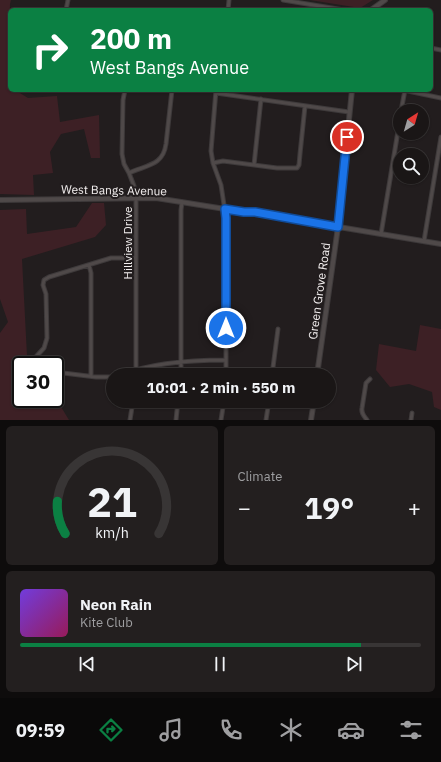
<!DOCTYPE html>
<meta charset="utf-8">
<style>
body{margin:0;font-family:"IBM Plex Sans",sans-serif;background:#231f1f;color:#f1f3f6;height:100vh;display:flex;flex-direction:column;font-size:15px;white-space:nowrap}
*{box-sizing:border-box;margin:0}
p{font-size:13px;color:#9f9fa1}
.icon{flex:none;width:22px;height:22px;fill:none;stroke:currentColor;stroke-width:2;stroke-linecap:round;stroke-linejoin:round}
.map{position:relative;height:420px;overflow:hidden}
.details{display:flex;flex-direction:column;gap:6px;padding:6px;background:#0e0c0c;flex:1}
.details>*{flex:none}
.banner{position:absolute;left:8px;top:8px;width:425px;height:84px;border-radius:6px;box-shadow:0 1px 3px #0004,0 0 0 1px #383535;background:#0b8043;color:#fff;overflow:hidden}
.needle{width:26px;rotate:37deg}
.tools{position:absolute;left:393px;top:104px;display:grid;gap:8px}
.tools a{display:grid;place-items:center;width:36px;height:36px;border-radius:50%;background:#1a1616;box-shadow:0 1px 3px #0004,0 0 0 1px #383535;font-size:20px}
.speed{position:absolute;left:12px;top:356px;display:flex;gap:8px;font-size:20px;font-weight:700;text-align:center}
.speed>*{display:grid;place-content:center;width:52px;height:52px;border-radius:50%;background:#1a1616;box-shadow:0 1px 3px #0004,0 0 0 1px #383535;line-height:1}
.speed .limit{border:2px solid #111;border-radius:6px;background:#fff;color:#111}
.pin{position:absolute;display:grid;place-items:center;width:34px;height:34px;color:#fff;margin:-17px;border:2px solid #fff;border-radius:50%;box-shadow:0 1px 4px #0007}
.me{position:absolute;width:44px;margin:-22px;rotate:0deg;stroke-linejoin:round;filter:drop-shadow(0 0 3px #0008)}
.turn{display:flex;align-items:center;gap:14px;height:84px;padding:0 16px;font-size:18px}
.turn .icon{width:52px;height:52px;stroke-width:2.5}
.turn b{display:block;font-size:28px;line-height:34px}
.big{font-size:30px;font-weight:700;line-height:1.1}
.details .card{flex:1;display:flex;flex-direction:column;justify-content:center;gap:6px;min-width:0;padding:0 14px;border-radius:6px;background:#231f1f}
.details .dial{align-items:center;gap:0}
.dial svg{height:104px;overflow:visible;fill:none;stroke:#383535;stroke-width:7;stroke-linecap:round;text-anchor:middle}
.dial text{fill:#f1f3f6;stroke:none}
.song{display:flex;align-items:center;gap:12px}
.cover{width:48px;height:48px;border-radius:6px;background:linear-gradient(135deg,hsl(260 70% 55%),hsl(330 70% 35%))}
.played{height:4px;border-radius:2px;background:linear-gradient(90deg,#0b8043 85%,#383535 85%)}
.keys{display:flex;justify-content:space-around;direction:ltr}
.heat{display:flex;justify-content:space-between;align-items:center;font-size:22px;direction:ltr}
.details .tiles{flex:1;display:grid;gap:6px;grid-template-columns:1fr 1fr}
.card:last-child{grid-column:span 2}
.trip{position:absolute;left:106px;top:368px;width:230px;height:40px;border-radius:20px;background:#1a1616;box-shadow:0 1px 3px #0004,0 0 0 1px #383535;font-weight:700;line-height:40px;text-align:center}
.tab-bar{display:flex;height:64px;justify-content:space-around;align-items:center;background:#0a0909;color:#9f9fa1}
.tab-bar .icon{width:28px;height:28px}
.tab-bar .on{color:#0b8043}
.tab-bar b{font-size:18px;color:#f1f3f6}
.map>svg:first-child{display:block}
.green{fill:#3d2025}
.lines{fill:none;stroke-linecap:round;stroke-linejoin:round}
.minor-casing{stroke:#3e3a3b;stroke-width:5}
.tertiary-casing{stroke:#3e3a3b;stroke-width:6}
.minor{stroke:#4f4949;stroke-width:3}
.tertiary{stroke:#4f4949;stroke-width:4}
.route-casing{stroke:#114b97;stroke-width:10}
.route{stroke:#1a73e8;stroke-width:7}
.labels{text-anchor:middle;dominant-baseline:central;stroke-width:4;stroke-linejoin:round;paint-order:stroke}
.street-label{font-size:12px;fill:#f3efef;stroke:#221d1e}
</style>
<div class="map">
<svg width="441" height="420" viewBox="0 0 441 420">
<rect width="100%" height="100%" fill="#221d1e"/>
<path class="green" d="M0 0H11L10 4 8 85 10 87V90H15L28 98 57 96 60 122 99 115 100 158H91L84 129 61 134 50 152 53 173 33 175 34 195 0 194Z
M310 0H373L360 8Z
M92 203H104L106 225 95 237 22 259 27 356 24 365H21V373L14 394 21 395V399H55V397L69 420H0V333L8 322 0 299V210L26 209 27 234 76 227Z
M420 325 441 329V410L434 407 432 392 409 384 390 387 376 370 379 344 416 351Z"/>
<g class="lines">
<defs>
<path id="minor" d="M283 0 344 10
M66 10 68 0
M228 10 229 0
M431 48 441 50
M125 90 123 100 122 154 124 164 129 173 134 186 136 198V375
M216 90 211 151 213 163 221 185 226 218V375
M403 90 441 98
M216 93 349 112
M401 111 405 90
M213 163 223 161 277 168H297L299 165 300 154 305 106
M254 165 261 99
M129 173C146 165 163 166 166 144L172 90
M381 234 400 119
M424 241 441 137
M89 265 91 273V376
M32 365 33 360 44 348 47 338 46 294 43 285 44 280 49 277 111 258H136
M55 372 96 377H113
M121 375C153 362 192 360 226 360
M181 375V210L182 202
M272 375 278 329
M130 420 133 401
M176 420 178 401
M221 420 224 401
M266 420 269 401
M367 420C364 416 361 413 362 408L366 383 370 379
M411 420 412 413"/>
<path id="tertiary" d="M371 10 385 0
M0 200 156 198 244 212 255 213 441 244
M317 375 338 227 352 90
M311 420 314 401"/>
</defs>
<use href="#minor" class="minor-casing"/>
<use href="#tertiary" class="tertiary-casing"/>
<use href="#minor" class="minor"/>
<use href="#tertiary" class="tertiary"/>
</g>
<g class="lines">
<defs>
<path id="route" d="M226 328V218L225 209 244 212H255L338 227 347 137"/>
</defs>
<use href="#route" class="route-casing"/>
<use href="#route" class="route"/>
</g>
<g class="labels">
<g class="street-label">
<text transform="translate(114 190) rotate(1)">West Bangs Avenue</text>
<text transform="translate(127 243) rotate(-90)">Hillview Drive</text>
<text transform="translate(319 291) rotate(-82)">Green Grove Road</text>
</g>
</g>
</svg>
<div class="tools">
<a><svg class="needle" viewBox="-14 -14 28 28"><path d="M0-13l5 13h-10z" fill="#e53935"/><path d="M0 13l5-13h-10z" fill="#9f9fa1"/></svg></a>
<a><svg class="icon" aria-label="search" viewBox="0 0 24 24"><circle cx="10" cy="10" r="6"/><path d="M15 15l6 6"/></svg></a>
</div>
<div class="speed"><div class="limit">30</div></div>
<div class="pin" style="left:347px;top:137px;background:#d93025"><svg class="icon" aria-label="arrive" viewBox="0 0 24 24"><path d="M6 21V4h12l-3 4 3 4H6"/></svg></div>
<svg class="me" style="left:226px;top:328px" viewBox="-20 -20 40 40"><circle r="17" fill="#1a73e8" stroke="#fff" stroke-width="3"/><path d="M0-11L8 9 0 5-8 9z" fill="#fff"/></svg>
<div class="trip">10:01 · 2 min · 550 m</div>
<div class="banner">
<div class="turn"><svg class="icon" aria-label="right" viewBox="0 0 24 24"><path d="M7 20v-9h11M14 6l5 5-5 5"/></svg><div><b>200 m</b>West Bangs Avenue</div></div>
</div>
</div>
<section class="details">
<div class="tiles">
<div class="card dial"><svg viewBox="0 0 100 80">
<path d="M14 69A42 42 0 1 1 86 69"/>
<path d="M14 69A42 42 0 0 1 8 44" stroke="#0b8043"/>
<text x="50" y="56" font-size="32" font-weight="700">21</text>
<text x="50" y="72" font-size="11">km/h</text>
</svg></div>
<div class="card"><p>Climate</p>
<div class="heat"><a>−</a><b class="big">19°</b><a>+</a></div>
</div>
<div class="card">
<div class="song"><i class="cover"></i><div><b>Neon Rain</b><p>Kite Club</p></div></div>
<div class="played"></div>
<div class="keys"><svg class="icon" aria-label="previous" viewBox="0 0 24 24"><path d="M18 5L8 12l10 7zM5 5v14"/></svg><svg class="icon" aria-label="pause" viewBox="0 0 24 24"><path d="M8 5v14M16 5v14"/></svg><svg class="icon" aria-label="next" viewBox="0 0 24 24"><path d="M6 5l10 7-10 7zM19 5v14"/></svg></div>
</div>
</div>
</section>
<nav class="tab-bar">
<b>09:59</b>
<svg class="icon on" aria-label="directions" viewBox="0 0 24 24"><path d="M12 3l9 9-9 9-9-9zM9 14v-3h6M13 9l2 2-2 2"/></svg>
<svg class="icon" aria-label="music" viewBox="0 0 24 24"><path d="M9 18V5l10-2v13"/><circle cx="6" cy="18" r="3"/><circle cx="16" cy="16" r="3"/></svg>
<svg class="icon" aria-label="phone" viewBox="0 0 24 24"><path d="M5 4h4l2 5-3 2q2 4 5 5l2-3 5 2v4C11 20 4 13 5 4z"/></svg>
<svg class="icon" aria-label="climate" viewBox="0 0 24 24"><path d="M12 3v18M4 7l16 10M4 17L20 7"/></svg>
<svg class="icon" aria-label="car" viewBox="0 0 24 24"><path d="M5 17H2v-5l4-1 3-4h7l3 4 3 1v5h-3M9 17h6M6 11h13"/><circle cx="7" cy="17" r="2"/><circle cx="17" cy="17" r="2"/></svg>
<svg class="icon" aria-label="filters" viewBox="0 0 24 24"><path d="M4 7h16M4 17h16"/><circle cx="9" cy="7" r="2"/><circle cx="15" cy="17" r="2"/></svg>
</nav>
